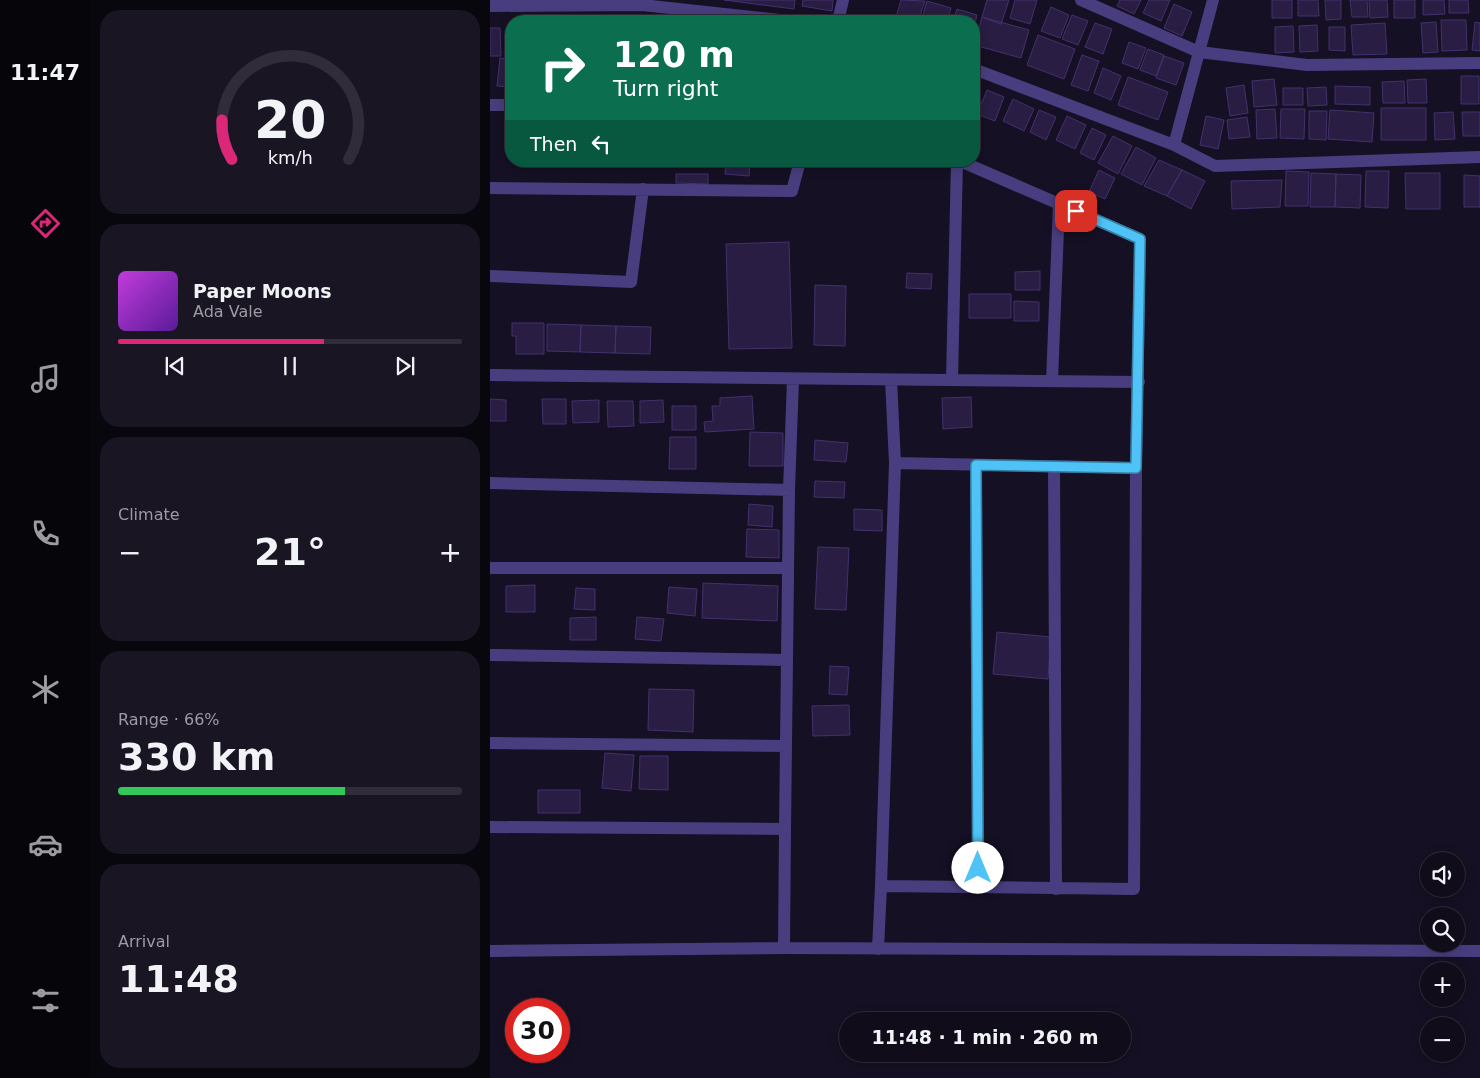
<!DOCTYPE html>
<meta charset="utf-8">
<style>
body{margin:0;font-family:"DejaVu Sans",sans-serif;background:#191523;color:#f1f3f6;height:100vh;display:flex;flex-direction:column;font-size:19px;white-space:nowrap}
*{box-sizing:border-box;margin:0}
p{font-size:16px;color:#9c9ba2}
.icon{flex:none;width:28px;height:28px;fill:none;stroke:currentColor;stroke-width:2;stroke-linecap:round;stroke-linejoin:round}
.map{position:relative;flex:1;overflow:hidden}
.side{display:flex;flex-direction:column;gap:10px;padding:10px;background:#09070e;width:400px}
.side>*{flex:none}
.guide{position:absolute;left:15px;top:15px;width:475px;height:152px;border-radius:20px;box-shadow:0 2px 12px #0003,0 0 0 1px #302c39;background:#0b6e4f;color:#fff;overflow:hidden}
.tools{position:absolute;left:930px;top:852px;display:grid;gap:10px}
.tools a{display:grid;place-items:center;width:45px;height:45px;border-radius:50%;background:#100c1a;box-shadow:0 2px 12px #0003,0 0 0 1px #302c39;font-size:25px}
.speed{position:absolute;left:15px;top:998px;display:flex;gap:10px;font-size:25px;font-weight:700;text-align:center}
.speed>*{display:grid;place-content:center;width:65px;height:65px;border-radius:50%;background:#100c1a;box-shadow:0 2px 12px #0003,0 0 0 1px #302c39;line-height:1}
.speed .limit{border:8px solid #d22;background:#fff;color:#111}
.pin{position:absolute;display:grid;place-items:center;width:42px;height:42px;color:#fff;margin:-21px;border-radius:10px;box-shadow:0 2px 8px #0006}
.me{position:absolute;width:55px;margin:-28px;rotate:0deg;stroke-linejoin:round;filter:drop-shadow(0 0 4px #0008)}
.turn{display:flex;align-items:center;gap:18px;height:105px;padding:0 25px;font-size:22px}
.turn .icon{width:65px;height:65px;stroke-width:2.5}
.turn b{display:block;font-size:35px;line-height:42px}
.then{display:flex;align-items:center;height:48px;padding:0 25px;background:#0003;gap:10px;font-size:19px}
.big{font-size:38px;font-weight:600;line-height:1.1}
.side .card{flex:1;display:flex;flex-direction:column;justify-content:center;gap:8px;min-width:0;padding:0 18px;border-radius:20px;background:#191523}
.side .dial{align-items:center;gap:0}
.dial svg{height:130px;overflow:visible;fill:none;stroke:#302c39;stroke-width:7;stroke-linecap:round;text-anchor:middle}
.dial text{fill:#f1f3f6;stroke:none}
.song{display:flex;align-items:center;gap:15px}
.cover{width:60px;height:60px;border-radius:8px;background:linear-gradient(135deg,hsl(290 70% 55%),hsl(270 70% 35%))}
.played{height:5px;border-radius:2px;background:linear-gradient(90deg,#db2777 60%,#302c39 60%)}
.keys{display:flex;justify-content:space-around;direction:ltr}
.heat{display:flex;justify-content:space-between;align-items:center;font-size:28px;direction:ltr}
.charge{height:8px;border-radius:4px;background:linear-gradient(90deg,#34c759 66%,#302c39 0)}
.trip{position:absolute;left:349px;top:1012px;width:292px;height:50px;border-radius:25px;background:#100c1a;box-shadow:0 2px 12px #0003,0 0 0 1px #302c39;font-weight:600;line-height:50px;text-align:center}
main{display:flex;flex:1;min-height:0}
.tabs{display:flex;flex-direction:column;width:90px;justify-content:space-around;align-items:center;background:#06050a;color:#9c9ba2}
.tabs .icon{width:35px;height:35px}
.tabs .active{color:#db2777}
.tabs b{font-size:22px;color:#f1f3f6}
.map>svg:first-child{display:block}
.building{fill:#291d43;stroke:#43316d}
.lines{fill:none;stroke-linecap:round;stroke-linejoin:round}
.minor{stroke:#483e7f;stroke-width:12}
.route-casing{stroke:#337fa1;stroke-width:12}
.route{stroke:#4fc3f7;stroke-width:9}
</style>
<main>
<nav class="tabs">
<b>11:47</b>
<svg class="icon active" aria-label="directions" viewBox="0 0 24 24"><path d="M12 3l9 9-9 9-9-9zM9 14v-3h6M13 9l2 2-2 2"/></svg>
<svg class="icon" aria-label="music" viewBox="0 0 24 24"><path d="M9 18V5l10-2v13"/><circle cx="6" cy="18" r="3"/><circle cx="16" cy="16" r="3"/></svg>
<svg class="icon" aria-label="phone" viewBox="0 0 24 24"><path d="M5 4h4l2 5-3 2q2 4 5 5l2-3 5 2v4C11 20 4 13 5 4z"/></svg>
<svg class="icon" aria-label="climate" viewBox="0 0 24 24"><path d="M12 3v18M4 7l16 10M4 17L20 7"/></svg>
<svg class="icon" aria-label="car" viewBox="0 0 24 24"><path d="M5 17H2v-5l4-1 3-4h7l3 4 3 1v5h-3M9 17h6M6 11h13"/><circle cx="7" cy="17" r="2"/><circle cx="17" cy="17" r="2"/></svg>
<svg class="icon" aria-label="filters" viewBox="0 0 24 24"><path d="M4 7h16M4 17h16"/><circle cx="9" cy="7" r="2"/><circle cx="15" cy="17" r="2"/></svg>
</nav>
<section class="side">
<div class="card dial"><svg viewBox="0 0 100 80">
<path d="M14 69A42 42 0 1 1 86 69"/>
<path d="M14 69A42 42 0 0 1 8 45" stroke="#db2777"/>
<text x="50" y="56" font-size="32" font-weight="700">20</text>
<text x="50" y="72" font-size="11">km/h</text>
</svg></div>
<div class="card">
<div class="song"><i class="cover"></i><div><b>Paper Moons</b><p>Ada Vale</p></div></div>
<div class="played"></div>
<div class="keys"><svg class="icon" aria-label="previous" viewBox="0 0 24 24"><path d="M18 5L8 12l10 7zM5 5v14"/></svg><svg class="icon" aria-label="pause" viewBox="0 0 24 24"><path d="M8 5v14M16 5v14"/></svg><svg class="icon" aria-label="next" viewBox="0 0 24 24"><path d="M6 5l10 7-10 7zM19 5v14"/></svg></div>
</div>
<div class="card"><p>Climate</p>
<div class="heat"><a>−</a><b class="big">21°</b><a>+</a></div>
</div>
<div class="card"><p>Range · 66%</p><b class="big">330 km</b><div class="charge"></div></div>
<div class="card"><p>Arrival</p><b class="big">11:48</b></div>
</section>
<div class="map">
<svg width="990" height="1078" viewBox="0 0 990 1078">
<rect width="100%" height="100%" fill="#151023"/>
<path class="building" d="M234 0H305L304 9Z
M313 0H343L342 11 312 6Z
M411 0 435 1 428 21 405 20Z
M497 0H519L511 24 492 17Z
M525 0H547L540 24 520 18Z
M630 0H651L644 14 627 6Z
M659 0H680L671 21 653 13Z
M782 0H802V18H782Z
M808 0H828L829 16H808Z
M835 0H851V19L836 20Z
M860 0H877L878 17H862Z
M879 0H897L898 17 880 18Z
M904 0H925V18H904Z
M933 0H954L955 14 933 15Z
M959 0H978L979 13H959Z
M437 1 461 8 457 21H431Z
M684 4 702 12 692 36 674 28Z
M561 7 579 15 570 38 551 31Z
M467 9 487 15 484 28V21H463Z
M582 15 598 21 588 45 572 39Z
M492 17 539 30 531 58 484 45Z
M951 20H976L977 50 952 51Z
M946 22 948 52 933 53 931 23Z
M985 22 990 23V51L982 50Z
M605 23 622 29 613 54 595 47Z
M895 23 897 54 863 55 861 25Z
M827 25 828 51 810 52 809 26Z
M803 26 804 52 785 53V27Z
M839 27H855V51L839 50Z
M0 28H10L11 56H0Z
M17 28 21 29V57H16Z
M548 35 585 49 574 79 537 65Z
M639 42 656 48 648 69 632 63Z
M658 49 674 55 666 76 650 70Z
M592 55 609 61 598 91 581 85Z
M674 56 694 63 686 85 666 78Z
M10 58 21 60V87L7 86Z
M613 68 631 76 621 100 604 93Z
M971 76H989V104H971Z
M638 77 678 92 668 120 628 105Z
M784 79 787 105 764 107 762 81Z
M936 79 937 103H918L917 80Z
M914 81 915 103H893L892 82Z
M754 85 758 113 740 116 736 88Z
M845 86 880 87V105L845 104Z
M836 87 837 105 818 106 817 88Z
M793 88H813V105H793Z
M497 90 514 97 505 121 487 114Z
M523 99 544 109 534 131 513 121Z
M891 108H936V140H891Z
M785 109 787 138 767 139 766 110Z
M791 109H815L814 139 790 138Z
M549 110 566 117 556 140 540 132Z
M840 110 884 113 882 142 838 139Z
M819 111H837L836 140 819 139Z
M963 112 965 139 945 140 944 113Z
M972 112H990V136H973Z
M577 116 596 125 585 149 566 140Z
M716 116 734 120 728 149 710 145Z
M757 117 760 137 739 139 737 120Z
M602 128 616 135 604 160 590 153Z
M623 136 642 146 628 174 608 163Z
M646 147 666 158 652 185 631 174Z
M669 160 692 170 677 196 654 186Z
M236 161H260L259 176 235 174Z
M609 170 625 178 615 199 599 192Z
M692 170 715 181 701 209 677 196Z
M796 171 819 172 818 206H795Z
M876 171H899L898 208 875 207Z
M821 173 846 174 845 207H820Z
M915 173H950V209H916Z
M186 174H218V184L186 183Z
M846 174 871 175 870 208 845 207Z
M974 175 990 176V207H974Z
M792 180 790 207 742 209 741 181Z
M299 242 302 348 239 349 236 244Z
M550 271V290H525V272Z
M417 273 442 274 441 289 416 288Z
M325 285 356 286 355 346 324 345Z
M479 294H521V318H479Z
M524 301 549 302V321H524Z
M22 323H54V354H26V336H22Z
M57 324 91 325 90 352 57 351Z
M91 325 126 326 125 353 90 352Z
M126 326 161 327 160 354 125 353Z
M262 396 264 429 215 432 214 422 223 421 222 406H230V398Z
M481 397 482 427 453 429 452 398Z
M0 399 16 400V421H0Z
M52 399H76V424H53Z
M109 400V422L83 423 82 401Z
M173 400 174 422 150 423V401Z
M117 401H143L144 426 118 427Z
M182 406H206V430H182Z
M260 432 293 433V466H259Z
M180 437H206V469H179Z
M325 440 358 443 356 462 324 460Z
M325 481 355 482 354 498 324 497Z
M259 504 283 506 282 527 258 525Z
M364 509 392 510V531L364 530Z
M257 529 289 530V558L256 557Z
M328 547 359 548 356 610 325 609Z
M213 583 288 586 287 621 212 618Z
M45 585V612H16V586Z
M179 587 207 589 205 616 177 613Z
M86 588 105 589V610L84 609Z
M106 617V640H80V618Z
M147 617 174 619 171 641 145 639Z
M507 632 561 637 558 679 503 674Z
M340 666 359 667 357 695 339 694Z
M159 689 204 690 203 732 158 730Z
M359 705 360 735 323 736 322 706Z
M115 753 144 755 141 791 112 788Z
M150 756H178V790L149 789Z
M48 790H90V813H48Z"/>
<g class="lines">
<path class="minor" d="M591 0 709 52 817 65 990 63
M0 6 152 5 299 21
M348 21 353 0
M484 69 684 145 725 166 990 157
M0 105H21
M684 145 723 0
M0 188 302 191 310 161
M0 276 141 282 153 189
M0 375 649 382
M401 380 405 463 391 886 644 889 646 468 650 239 470 161
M462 380 467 161
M562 381 569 204
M405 463 646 468
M486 465 488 888
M564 466 566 889
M0 483 299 490
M0 568H298
M0 655 297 660
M0 743 296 746
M0 827 295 829 299 490 303 379
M294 948 295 829
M388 949 391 886
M0 951 294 948 990 951"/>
</g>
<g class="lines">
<defs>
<path id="route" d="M488 868 486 465 646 468 650 239 586 211"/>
</defs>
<use href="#route" class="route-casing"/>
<use href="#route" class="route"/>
</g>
</svg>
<div class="tools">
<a><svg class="icon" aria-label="sound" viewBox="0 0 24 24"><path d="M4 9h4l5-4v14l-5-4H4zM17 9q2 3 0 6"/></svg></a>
<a><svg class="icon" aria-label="search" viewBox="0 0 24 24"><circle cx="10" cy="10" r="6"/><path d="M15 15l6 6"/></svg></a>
<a>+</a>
<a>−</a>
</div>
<div class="speed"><div class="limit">30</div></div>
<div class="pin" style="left:586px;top:211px;background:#d93025"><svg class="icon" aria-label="arrive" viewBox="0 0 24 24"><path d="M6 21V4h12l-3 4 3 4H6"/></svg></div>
<svg class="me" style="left:488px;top:868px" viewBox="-20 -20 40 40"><circle r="19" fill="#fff"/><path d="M0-13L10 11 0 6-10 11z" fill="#4fc3f7"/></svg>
<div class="trip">11:48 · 1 min · 260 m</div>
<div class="guide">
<div class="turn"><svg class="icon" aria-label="right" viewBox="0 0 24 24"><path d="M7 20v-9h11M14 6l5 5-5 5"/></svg><div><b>120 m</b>Turn right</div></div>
<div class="then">Then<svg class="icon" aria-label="left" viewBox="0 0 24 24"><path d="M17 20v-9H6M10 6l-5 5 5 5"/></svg></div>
</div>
</div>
</main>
